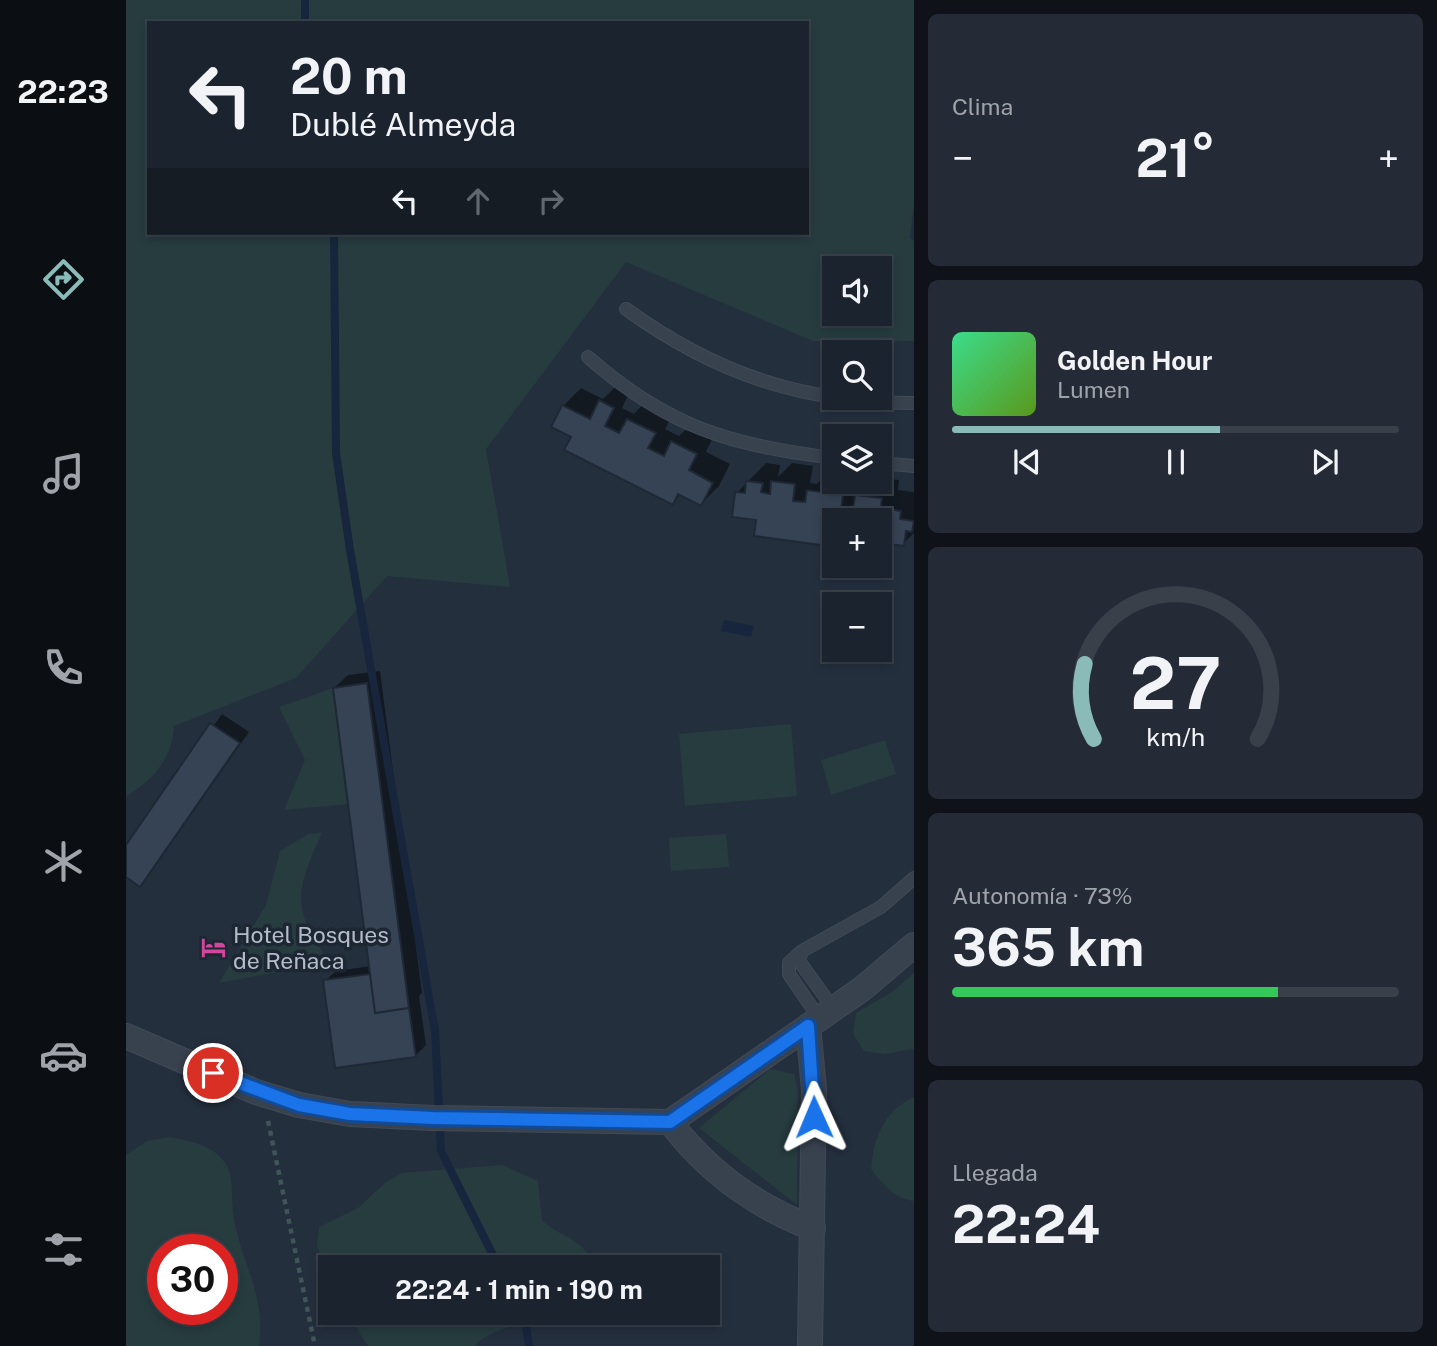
<!DOCTYPE html>
<html lang="es">
<meta charset="utf-8">
<style>
body{margin:0;font-family:"Public Sans",sans-serif;background:#242b36;color:#f1f3f6;height:100vh;display:flex;flex-direction:column;font-size:26px;white-space:nowrap}
*{box-sizing:border-box;margin:0}
p{font-size:23px;color:#a0a4aa}
.icon{flex:none;width:38px;height:38px;fill:none;stroke:currentColor;stroke-width:2;stroke-linecap:round;stroke-linejoin:round}
.map{position:relative;flex:1;overflow:hidden}
.panel{display:flex;flex-direction:column;gap:14px;padding:14px;background:#0f1319;width:523px}
.panel>*{flex:none}
.guide{position:absolute;left:21px;top:21px;width:662px;height:214px;border-radius:0px;box-shadow:0 4px 10px #0003,0 0 0 2px #39404a;background:#1b232e;color:#f1f3f6;overflow:hidden}
.buttons{position:absolute;left:696px;top:256px;display:grid;gap:14px}
.buttons a{display:grid;place-items:center;width:70px;height:70px;border-radius:0px;background:#1b232e;box-shadow:0 4px 10px #0003,0 0 0 2px #39404a;font-size:35px}
.speed{position:absolute;left:21px;top:1234px;display:flex;gap:14px;font-size:35px;font-weight:700;text-align:center}
.speed>*{display:grid;place-content:center;width:91px;height:91px;border-radius:50%;background:#1b232e;box-shadow:0 4px 10px #0003,0 0 0 2px #39404a;line-height:1}
.speed .limit{border:10px solid #d22;background:#fff;color:#111}
.pin{position:absolute;display:grid;place-items:center;width:60px;height:60px;color:#fff;margin:-30px;border:4px solid #fff;border-radius:50%;box-shadow:0 2px 7px #0007}
.me{position:absolute;width:77px;margin:-38px;rotate:359deg;stroke-linejoin:round;filter:drop-shadow(0 0 5px #0008)}
.turn{display:flex;align-items:center;gap:24px;height:147px;padding:0 28px;font-size:32px}
.turn .icon{width:91px;height:91px;stroke-width:2.5}
.turn b{display:block;font-size:49px;line-height:60px}
.lanes{display:flex;align-items:center;height:66px;padding:0 28px;background:#0003;justify-content:center;gap:35px;direction:ltr}
.lanes .off{opacity:.35}
.big{font-size:52px;font-weight:700;line-height:1.1}
.panel .tile{flex:1;display:flex;flex-direction:column;justify-content:center;gap:10px;min-width:0;padding:0 24px;border-radius:10px;background:#242b36}
.panel .dial{align-items:center;gap:0}
.dial svg{height:182px;overflow:visible;fill:none;stroke:#39404a;stroke-width:7;stroke-linecap:round;text-anchor:middle}
.dial text{fill:#f1f3f6;stroke:none}
.song{display:flex;align-items:center;gap:21px}
.cover{width:84px;height:84px;border-radius:10px;background:linear-gradient(135deg,hsl(150 70% 55%),hsl(90 70% 35%))}
.played{height:7px;border-radius:4px;background:linear-gradient(90deg,#8bbbb9 60%,#39404a 60%)}
.keys{display:flex;justify-content:space-around;direction:ltr}
.heat{display:flex;justify-content:space-between;align-items:center;font-size:38px;direction:ltr}
.charge{height:10px;border-radius:5px;background:linear-gradient(90deg,#34c759 73%,#39404a 0)}
.trip{position:absolute;left:192px;top:1255px;width:402px;height:70px;border-radius:0px;background:#1b232e;box-shadow:0 4px 10px #0003,0 0 0 2px #39404a;font-weight:700;line-height:70px;text-align:center}
main{display:flex;flex:1;min-height:0}
.dock{display:flex;flex-direction:column;width:126px;justify-content:space-around;align-items:center;background:#0b0e12;color:#a0a4aa}
.dock .icon{width:49px;height:49px}
.dock .current{color:#8bbbb9}
.dock b{font-size:32px;color:#f1f3f6}
.map>svg:first-child{display:block}
.green{fill:#263c3f;fill-rule:evenodd}
.water{fill:#17263c}
.shadow{fill:#0007}
.lines{fill:none;stroke-linecap:round;stroke-linejoin:round}
.stream{stroke:#17263c;stroke-width:8}
.building{fill:#364354;stroke:#1f2835;stroke-width:2}
.service-casing{stroke:#414a57;stroke-width:14}
.minor-casing{stroke:#414a57;stroke-width:26}
.path{stroke:#3f5557;stroke-width:4.5;stroke-dasharray:5 5;stroke-linecap:butt}
.service{stroke:#38414e;stroke-width:12}
.minor{stroke:#38414e;stroke-width:24}
.route-casing{stroke:#114b97;stroke-width:18}
.route{stroke:#1a73e8;stroke-width:12}
.labels{text-anchor:middle;dominant-baseline:central;stroke-width:7;stroke-linejoin:round;paint-order:stroke}
.poi-label{font-size:23px;fill:#b4bcc9;stroke:#1d2633;text-anchor:start}
</style>
<main>
<nav class="dock">
<b>22:23</b>
<svg class="icon current" aria-label="directions" viewBox="0 0 24 24"><path d="M12 3l9 9-9 9-9-9zM9 14v-3h6M13 9l2 2-2 2"/></svg>
<svg class="icon" aria-label="music" viewBox="0 0 24 24"><path d="M9 18V5l10-2v13"/><circle cx="6" cy="18" r="3"/><circle cx="16" cy="16" r="3"/></svg>
<svg class="icon" aria-label="phone" viewBox="0 0 24 24"><path d="M5 4h4l2 5-3 2q2 4 5 5l2-3 5 2v4C11 20 4 13 5 4z"/></svg>
<svg class="icon" aria-label="climate" viewBox="0 0 24 24"><path d="M12 3v18M4 7l16 10M4 17L20 7"/></svg>
<svg class="icon" aria-label="car" viewBox="0 0 24 24"><path d="M5 17H2v-5l4-1 3-4h7l3 4 3 1v5h-3M9 17h6M6 11h13"/><circle cx="7" cy="17" r="2"/><circle cx="17" cy="17" r="2"/></svg>
<svg class="icon" aria-label="filters" viewBox="0 0 24 24"><path d="M4 7h16M4 17h16"/><circle cx="9" cy="7" r="2"/><circle cx="15" cy="17" r="2"/></svg>
</nav>
<div class="map">
<svg width="788" height="1346" viewBox="0 0 788 1346">
<rect width="100%" height="100%" fill="#242f3e"/>
<path class="green" d="M0 0H788V203L784 238 788 241V341H687L500 262 360 449 384 587 261 576 170 678 48 726C47 757 27 781 0 796ZM23 23H681V233H23ZM709 268H754V313H709Z
M207 688 222 804 158 810 179 760 153 707Z
M665 724 671 796 559 806 553 734Z
M759 740 770 774 705 795 695 760Z
M196 833C170 890 164 909 204 962L93 983 140 905 154 851 182 834Z
M600 834 603 867 545 871 543 838Z
M788 973V1049L758 1054 738 1051 727 1034 730 1013 766 992Z
M644 1069 668 1074 672 1091 671 1205 573 1128Z
M788 1097V1201C768 1198 757 1185 745 1169 748 1137 757 1112 788 1097Z
M43 1137C62 1141 84 1144 97 1160 110 1176 104 1200 108 1219 116 1265 140 1295 133 1346H0V1155L21 1141ZM37 1250H96V1309H37Z
M376 1165 412 1181 416 1220C434 1237 446 1234 462 1254L458 1267H205V1281L191 1246 193 1227 232 1208 260 1182 276 1173Z
M221 1313H416C396 1325 360 1330 349 1346H242Z"/>
<path class="water" d="M598 620 628 626 625 637 595 631Z"/>
<path class="shadow" d="M493 383 505 389 496 408 508 414 520 401 547 414 539 429 553 436 565 424 588 435 580 452 604 464 593 486 575 504 555 494 546 503 448 436 437 406 455 388 477 399Z
M640 463 654 465 652 477 666 463 687 466 684 483 691 484 701 473 709 474V481H734L733 494 745 481H754V478L773 480 772 490 788 492V533L777 544 761 542 754 549V520L611 493Z
M254 671 296 993 293 996 300 1045 289 1056 199 981 210 971 245 966 208 688 222 675Z
M96 714 123 732 24 874 14 885 0 875V848Z"/>
<g class="lines">
<path class="stream" d="M179 23V0
M208 233 210 453 224 550 309 1031 315 1151 373 1267
M398 1312 403 1346"/>
</g>
<path class="building" d="M473 400 488 408 479 426 493 433 501 419 530 433 522 448 538 456 545 441 571 454 563 470 587 483 575 506 552 494 547 505 438 450 445 437 425 427 436 405 464 419Z
M620 481 637 483 635 492 644 494 645 481 669 484 667 501 679 502 681 490 717 495 715 510 727 511 729 495 756 498 755 508 775 511 774 519 788 521 786 532 780 531 778 546 754 543V520H709V547L628 536 630 520 606 517 609 492 619 493Z
M241 683 283 1008 249 1013 207 688Z
M84 723 114 743 14 887 0 877V845Z
M244 974 249 1013 283 1008 290 1057 209 1068 197 980Z"/>
<g class="lines">
<defs>
<path id="service" d="M500 309C590 374 677 403 788 403
M462 357C541 427 606 446 709 458
M754 463 788 466
M676 951 673 961 707 1008
M693 1018 663 974V963L676 951 755 907 788 878"/>
<path id="minor" d="M682 1026 688 1089 684 1346
M0 1036 130 1092 173 1105 224 1114 307 1118 544 1122 736 989 788 945
M544 1122C582 1172 628 1206 687 1228"/>
</defs>
<use href="#service" class="service-casing"/>
<use href="#minor" class="minor-casing"/>
<path class="path" d="M142 1121 189 1346"/>
<use href="#service" class="service"/>
<use href="#minor" class="minor"/>
</g>
<g class="lines">
<defs>
<path id="route" d="M87 1073 173 1105 224 1114 307 1118 544 1122 682 1026 688 1117"/>
</defs>
<use href="#route" class="route-casing"/>
<use href="#route" class="route"/>
</g>
<defs>
<symbol id="hotel-bare" viewBox="-9 -9 18 18"><path d="M-6-4.5h1.5V1H6V5H4.5V3h-9V5H-6ZM-4 0a1.8 1.8 0 1 1 3.6 0ZM.5 0V-2.5h3Q6-2.5 6 0Z" fill="#d1479c" stroke="#1d2633" stroke-width="2.5" paint-order="stroke"/></symbol>
</defs>
<g fill-rule="evenodd">
<use href="#hotel-bare" x="70" y="930" width="35" height="35"/>
</g>
<g class="labels">
<g class="poi-label">
<text x="107" y="934">Hotel Bosques<tspan x="107" dy="26">de Reñaca</tspan></text>
</g>
</g>
</svg>
<div class="buttons">
<a><svg class="icon" aria-label="sound" viewBox="0 0 24 24"><path d="M4 9h4l5-4v14l-5-4H4zM17 9q2 3 0 6"/></svg></a>
<a><svg class="icon" aria-label="search" viewBox="0 0 24 24"><circle cx="10" cy="10" r="6"/><path d="M15 15l6 6"/></svg></a>
<a><svg class="icon" aria-label="layers" viewBox="0 0 24 24"><path d="M12 4l9 5-9 5-9-5zM3 14l9 5 9-5"/></svg></a>
<a>+</a>
<a>−</a>
</div>
<div class="speed"><div class="limit">30</div></div>
<div class="pin" style="left:87px;top:1073px;background:#d93025"><svg class="icon" aria-label="arrive" viewBox="0 0 24 24"><path d="M6 21V4h12l-3 4 3 4H6"/></svg></div>
<svg class="me" style="left:688px;top:1117px" viewBox="-20 -20 40 40"><path d="M0-17L14 15 0 8-14 15z" fill="#1a73e8" stroke="#fff" stroke-width="4"/></svg>
<div class="trip">22:24 · 1 min · 190 m</div>
<div class="guide">
<div class="turn"><svg class="icon" aria-label="left" viewBox="0 0 24 24"><path d="M17 20v-9H6M10 6l-5 5 5 5"/></svg><div><b>20 m</b>Dublé Almeyda</div></div>
<div class="lanes"><svg class="icon" aria-label="left" viewBox="0 0 24 24"><path d="M17 20v-9H6M10 6l-5 5 5 5"/></svg><svg class="icon off" aria-label="ahead" viewBox="0 0 24 24"><path d="M12 20V5M6 11l6-6 6 6"/></svg><svg class="icon off" aria-label="right" viewBox="0 0 24 24"><path d="M7 20v-9h11M14 6l5 5-5 5"/></svg></div>
</div>
</div>
<section class="panel">
<div class="tile"><p>Clima</p>
<div class="heat"><a>−</a><b class="big">21°</b><a>+</a></div>
</div>
<div class="tile">
<div class="song"><i class="cover"></i><div><b>Golden Hour</b><p>Lumen</p></div></div>
<div class="played"></div>
<div class="keys"><svg class="icon" aria-label="previous" viewBox="0 0 24 24"><path d="M18 5L8 12l10 7zM5 5v14"/></svg><svg class="icon" aria-label="pause" viewBox="0 0 24 24"><path d="M8 5v14M16 5v14"/></svg><svg class="icon" aria-label="next" viewBox="0 0 24 24"><path d="M6 5l10 7-10 7zM19 5v14"/></svg></div>
</div>
<div class="tile dial"><svg viewBox="0 0 100 80">
<path d="M14 69A42 42 0 1 1 86 69"/>
<path d="M14 69A42 42 0 0 1 10 36" stroke="#8bbbb9"/>
<text x="50" y="56" font-size="32" font-weight="700">27</text>
<text x="50" y="72" font-size="11">km/h</text>
</svg></div>
<div class="tile"><p>Autonomía · 73%</p><b class="big">365 km</b><div class="charge"></div></div>
<div class="tile"><p>Llegada</p><b class="big">22:24</b></div>
</section>
</main>
